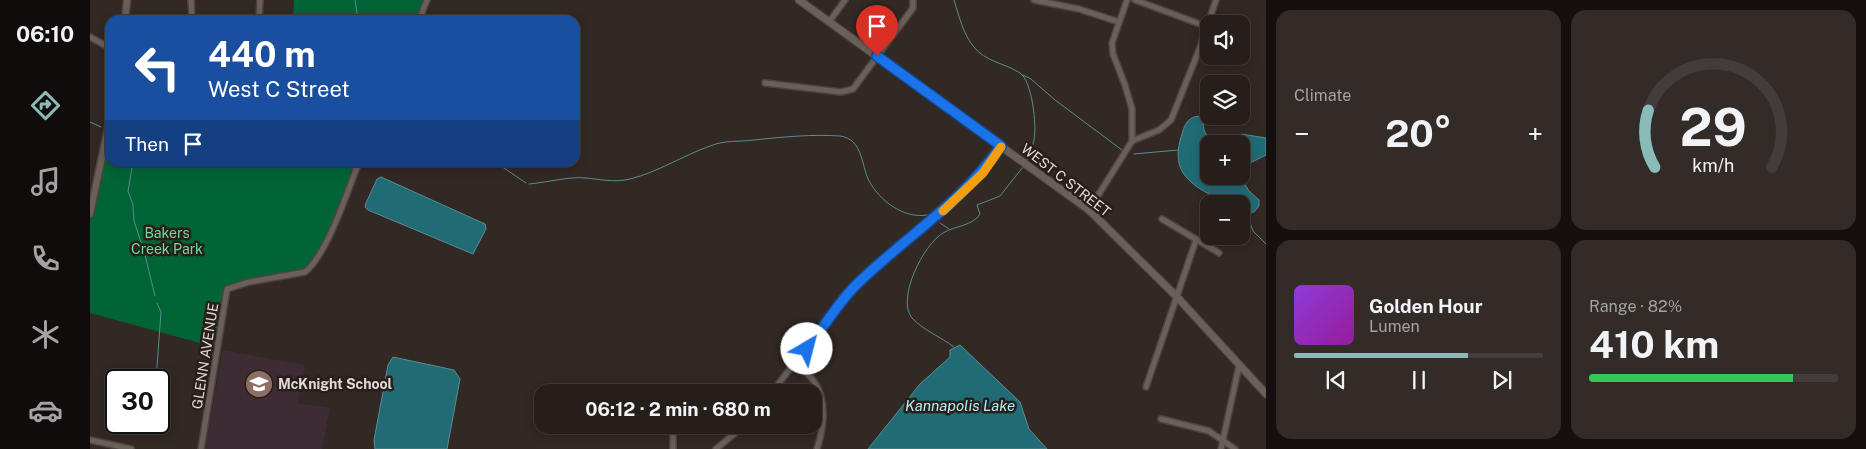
<!DOCTYPE html>
<meta charset="utf-8">
<style>
body{margin:0;font-family:"Public Sans",sans-serif;background:#322b28;color:#f1f3f6;height:100vh;display:flex;flex-direction:column;font-size:19px;white-space:nowrap}
*{box-sizing:border-box;margin:0}
p{font-size:16px;color:#a4a2a3}
.icon{flex:none;width:28px;height:28px;fill:none;stroke:currentColor;stroke-width:2;stroke-linecap:round;stroke-linejoin:round}
.map{position:relative;flex:1;overflow:hidden}
.sheet{display:flex;flex-direction:column;gap:10px;padding:10px;background:#15100f;width:600px}
.sheet>*{flex:none}
.hud{position:absolute;left:15px;top:15px;width:475px;height:152px;border-radius:15px;box-shadow:0 2px 12px #0003,0 0 0 1px #423c3a;background:#1a4fa0;color:#fff;overflow:hidden}
.controls{position:absolute;left:1110px;top:15px;display:grid;gap:10px}
.controls a{display:grid;place-items:center;width:50px;height:50px;border-radius:10px;background:#261e1b;box-shadow:0 2px 12px #0003,0 0 0 1px #423c3a;font-size:25px}
.speed{position:absolute;left:15px;top:369px;display:flex;gap:10px;font-size:25px;font-weight:700;text-align:center}
.speed>*{display:grid;place-content:center;width:65px;height:65px;border-radius:50%;background:#261e1b;box-shadow:0 2px 12px #0003,0 0 0 1px #423c3a;line-height:1}
.speed .limit{border:2px solid #111;border-radius:8px;background:#fff;color:#111}
.pin{position:absolute;display:grid;place-items:center;width:42px;height:42px;color:#fff;margin:-51px -21px;border-radius:50% 50% 50% 0;rotate:-45deg;box-shadow:0 0 5px #0007}
.pin .icon{rotate:45deg}
.me{position:absolute;width:55px;margin:-28px;rotate:37deg;stroke-linejoin:round;filter:drop-shadow(0 0 4px #0008)}
.turn{display:flex;align-items:center;gap:18px;height:105px;padding:0 20px;font-size:22px}
.turn .icon{width:65px;height:65px;stroke-width:2.5}
.turn b{display:block;font-size:35px;line-height:42px}
.then{display:flex;align-items:center;height:48px;padding:0 20px;background:#0003;gap:10px;font-size:19px}
.big{font-size:38px;font-weight:700;line-height:1.1}
.sheet .widget{flex:1;display:flex;flex-direction:column;justify-content:center;gap:8px;min-width:0;padding:0 18px;border-radius:15px;background:#322b28}
.sheet .dial{align-items:center;gap:0}
.dial svg{height:130px;overflow:visible;fill:none;stroke:#423c3a;stroke-width:7;stroke-linecap:round;text-anchor:middle}
.dial text{fill:#f1f3f6;stroke:none}
.song{display:flex;align-items:center;gap:15px}
.cover{width:60px;height:60px;border-radius:8px;background:linear-gradient(135deg,hsl(270 70% 55%),hsl(300 70% 35%))}
.played{height:5px;border-radius:2px;background:linear-gradient(90deg,#8bbbb9 70%,#423c3a 70%)}
.keys{display:flex;justify-content:space-around;direction:ltr}
.heat{display:flex;justify-content:space-between;align-items:center;font-size:28px;direction:ltr}
.charge{height:8px;border-radius:4px;background:linear-gradient(90deg,#34c759 82%,#423c3a 0)}
.sheet .tiles{flex:1;display:grid;gap:10px;grid-template-columns:repeat(2,1fr)}
.trip{position:absolute;left:444px;top:384px;width:288px;height:50px;border-radius:15px;background:#261e1b;box-shadow:0 2px 12px #0003,0 0 0 1px #423c3a;font-weight:700;line-height:50px;text-align:center}
main{display:flex;flex:1;min-height:0}
.tab-bar{display:flex;flex-direction:column;width:90px;justify-content:space-around;align-items:center;background:#0f0c0b;color:#a4a2a3}
.tab-bar .icon{width:35px;height:35px}
.tab-bar .selected{color:#8bbbb9}
.tab-bar b{font-size:22px;color:#f1f3f6}
.map>svg:first-child{display:block}
.education{fill:#3e2c34}
.green{fill:#006436}
.water{fill:#216b75;stroke:#5a8c92}
.lines{fill:none;stroke-linecap:round;stroke-linejoin:round}
.stream{stroke:#5a8c92;stroke-width:1}
.minor-casing{stroke:#4d4441;stroke-width:8}
.tertiary-casing{stroke:#4d4441;stroke-width:9}
.secondary-casing{stroke:#4d4441;stroke-width:9}
.minor{stroke:#6b5f5a;stroke-width:5}
.tertiary{stroke:#6b5f5a;stroke-width:6}
.secondary{stroke:#6b5f5a;stroke-width:7}
.route-casing{stroke:#114b97;stroke-width:12}
.route{stroke:#1a73e8;stroke-width:9}
.slow{stroke:#f59e0b;stroke-width:9}
.labels{text-anchor:middle;dominant-baseline:central;stroke-width:5;stroke-linejoin:round;paint-order:stroke}
.street-label{font-size:14px;fill:#e0d9d6;stroke:#281e1a}
.park-label{font-size:14px;fill:#68df96;stroke:#281e1a}
.poi-label{font-size:14px;font-weight:bold;fill:#e0d9d6;stroke:#281e1a;text-anchor:start}
.water-label{font-size:15px;font-style:italic;fill:#b2ecf5;stroke:#281e1a}
</style>
<main>
<nav class="tab-bar">
<b>06:10</b>
<svg class="icon selected" aria-label="directions" viewBox="0 0 24 24"><path d="M12 3l9 9-9 9-9-9zM9 14v-3h6M13 9l2 2-2 2"/></svg>
<svg class="icon" aria-label="music" viewBox="0 0 24 24"><path d="M9 18V5l10-2v13"/><circle cx="6" cy="18" r="3"/><circle cx="16" cy="16" r="3"/></svg>
<svg class="icon" aria-label="phone" viewBox="0 0 24 24"><path d="M5 4h4l2 5-3 2q2 4 5 5l2-3 5 2v4C11 20 4 13 5 4z"/></svg>
<svg class="icon" aria-label="climate" viewBox="0 0 24 24"><path d="M12 3v18M4 7l16 10M4 17L20 7"/></svg>
<svg class="icon" aria-label="car" viewBox="0 0 24 24"><path d="M5 17H2v-5l4-1 3-4h7l3 4 3 1v5h-3M9 17h6M6 11h13"/><circle cx="7" cy="17" r="2"/><circle cx="17" cy="17" r="2"/></svg>
</nav>
<div class="map">
<svg width="1176" height="449" viewBox="0 0 1176 449">
<rect width="100%" height="100%" fill="#322824"/>
<path class="education" d="M133 350 215 365 208 403 240 408 232 449H115Z"/>
<path class="green" d="M204 0H337L329 20H203Z
M20 126V162L269 163 233 249 215 272 137 289 128 348 0 313V208Z"/>
<path class="water" d="M1108 116 1113 121C1113 136 1119 138 1132 144H1119V176H1150L1159 191 1169 200V206L1164 212 1153 213 1151 204C1138 204 1131 200 1119 194 1089 178 1082 162 1093 131 1095 123 1100 117 1108 116Z
M1151 134 1176 138V155L1160 163 1154 150Z
M291 177 395 224 396 229 383 254 278 210 275 207 276 203 287 179Z
M870 345 930 402 939 429 957 449H778L830 384 860 357V350Z
M303 357 364 370 370 379 357 449H285L284 440 298 365Z"/>
<g class="lines">
<path class="stream" d="M265 0 268 20
M864 0C869 16 873 33 883 46 895 62 915 63 930 73 942 81 947 125 944 140 943 147 939 154 937 161
M933 75 941 79 965 100 1032 150
M0 122 11 127
M1044 154 1088 150
M43 162 38 191 43 205 44 221 54 251 65 296
M405 162 436 183
M439 184C454 183 481 176 495 178 510 179 524 183 540 179 568 172 592 156 620 146 635 140 648 142 664 140 693 137 722 134 750 136 773 139 771 165 779 181 790 201 814 219 837 215
M1156 212 1163 231 1176 244
M850 223 859 229
M864 347C851 337 833 330 822 318 806 298 834 244 853 233 864 226 883 226 890 214L887 205 910 196 933 167
M66 380 71 312 67 303
M55 428 57 422"/>
<defs>
<path id="minor" d="M101 0 102 20
M944 0 989 9 1029 22
M1037 0 1022 43 1023 54 1035 85 1042 109V141
M1045 0 1118 27
M169 20 170 0
M329 20 337 0
M739 22 755 0
M0 37 20 48
M675 83 751 92 763 89 823 8V0
M999 210 1042 141 1069 130 1081 120 1109 50 1126 0
M1072 219 1129 253
M705 365C711 369 719 374 723 380 738 400 734 426 727 449
M1056 387 1106 240
M682 392 764 287 870 196 893 173 911 146
M1071 419 1119 431 1145 449
M0 440 41 449
M111 449 137 289 159 282 215 272C238 253 257 192 269 162
M583 449V425
M626 449 655 425
M1131 449 1149 366"/>
<path id="tertiary" d="M35 20 37 0
M0 214 20 119"/>
<path id="secondary" d="M709 0 999 210 1088 298 1176 394"/>
</defs>
<use href="#minor" class="minor-casing"/>
<use href="#tertiary" class="tertiary-casing"/>
<use href="#secondary" class="secondary-casing"/>
<use href="#minor" class="minor"/>
<use href="#tertiary" class="tertiary"/>
<use href="#secondary" class="secondary"/>
</g>
<g class="lines">
<defs>
<path id="route" d="M717 349C733 328 747 304 766 285 814 238 872 203 911 146L787 56"/>
</defs>
<use href="#route" class="route-casing"/>
<use href="#route" class="route"/>
<path class="slow" d="M853 211 893 173 911 147"/>
</g>
<defs>
<symbol id="school-disc" viewBox="-11 -11 22 22"><circle r="9.5" fill="#8d6e63" stroke="#281e1a"/><path d="M0-5L7-2L0 1L-7-2ZM-4 1L0 2.5L4 1V4Q0 6-4 4Z" fill="#fff"/></symbol>
</defs>
<g fill-rule="evenodd">
<use href="#school-disc" x="153" y="368" width="32" height="32"/>
</g>
<g class="labels">
<g class="street-label">
<text transform="translate(976 180) rotate(38)">WEST C STREET</text>
<text transform="translate(115 356) rotate(-81)">GLENN AVENUE</text>
</g>
<g class="park-label">
<text x="77" y="233">Bakers<tspan x="77" dy="16">Creek Park</tspan></text>
</g>
<g class="poi-label">
<text x="188" y="384">McKnight School</text>
</g>
<g class="water-label">
<text x="870" y="405">Kannapolis Lake</text>
</g>
</g>
</svg>
<div class="controls">
<a><svg class="icon" aria-label="sound" viewBox="0 0 24 24"><path d="M4 9h4l5-4v14l-5-4H4zM17 9q2 3 0 6"/></svg></a>
<a><svg class="icon" aria-label="layers" viewBox="0 0 24 24"><path d="M12 4l9 5-9 5-9-5zM3 14l9 5 9-5"/></svg></a>
<a>+</a>
<a>−</a>
</div>
<div class="speed"><div class="limit">30</div></div>
<div class="pin" style="left:787px;top:56px;background:#d93025"><svg class="icon" aria-label="arrive" viewBox="0 0 24 24"><path d="M6 21V4h12l-3 4 3 4H6"/></svg></div>
<svg class="me" style="left:717px;top:349px" viewBox="-20 -20 40 40"><circle r="19" fill="#fff"/><path d="M0-13L10 11 0 6-10 11z" fill="#1a73e8"/></svg>
<div class="trip">06:12 · 2 min · 680 m</div>
<div class="hud">
<div class="turn"><svg class="icon" aria-label="left" viewBox="0 0 24 24"><path d="M17 20v-9H6M10 6l-5 5 5 5"/></svg><div><b>440 m</b>West C Street</div></div>
<div class="then">Then<svg class="icon" aria-label="arrive" viewBox="0 0 24 24"><path d="M6 21V4h12l-3 4 3 4H6"/></svg></div>
</div>
</div>
<section class="sheet">
<div class="tiles">
<div class="widget"><p>Climate</p>
<div class="heat"><a>−</a><b class="big">20°</b><a>+</a></div>
</div>
<div class="widget dial"><svg viewBox="0 0 100 80">
<path d="M14 69A42 42 0 1 1 86 69"/>
<path d="M14 69A42 42 0 0 1 10 34" stroke="#8bbbb9"/>
<text x="50" y="56" font-size="32" font-weight="700">29</text>
<text x="50" y="72" font-size="11">km/h</text>
</svg></div>
<div class="widget">
<div class="song"><i class="cover"></i><div><b>Golden Hour</b><p>Lumen</p></div></div>
<div class="played"></div>
<div class="keys"><svg class="icon" aria-label="previous" viewBox="0 0 24 24"><path d="M18 5L8 12l10 7zM5 5v14"/></svg><svg class="icon" aria-label="pause" viewBox="0 0 24 24"><path d="M8 5v14M16 5v14"/></svg><svg class="icon" aria-label="next" viewBox="0 0 24 24"><path d="M6 5l10 7-10 7zM19 5v14"/></svg></div>
</div>
<div class="widget"><p>Range · 82%</p><b class="big">410 km</b><div class="charge"></div></div>
</div>
</section>
</main>
